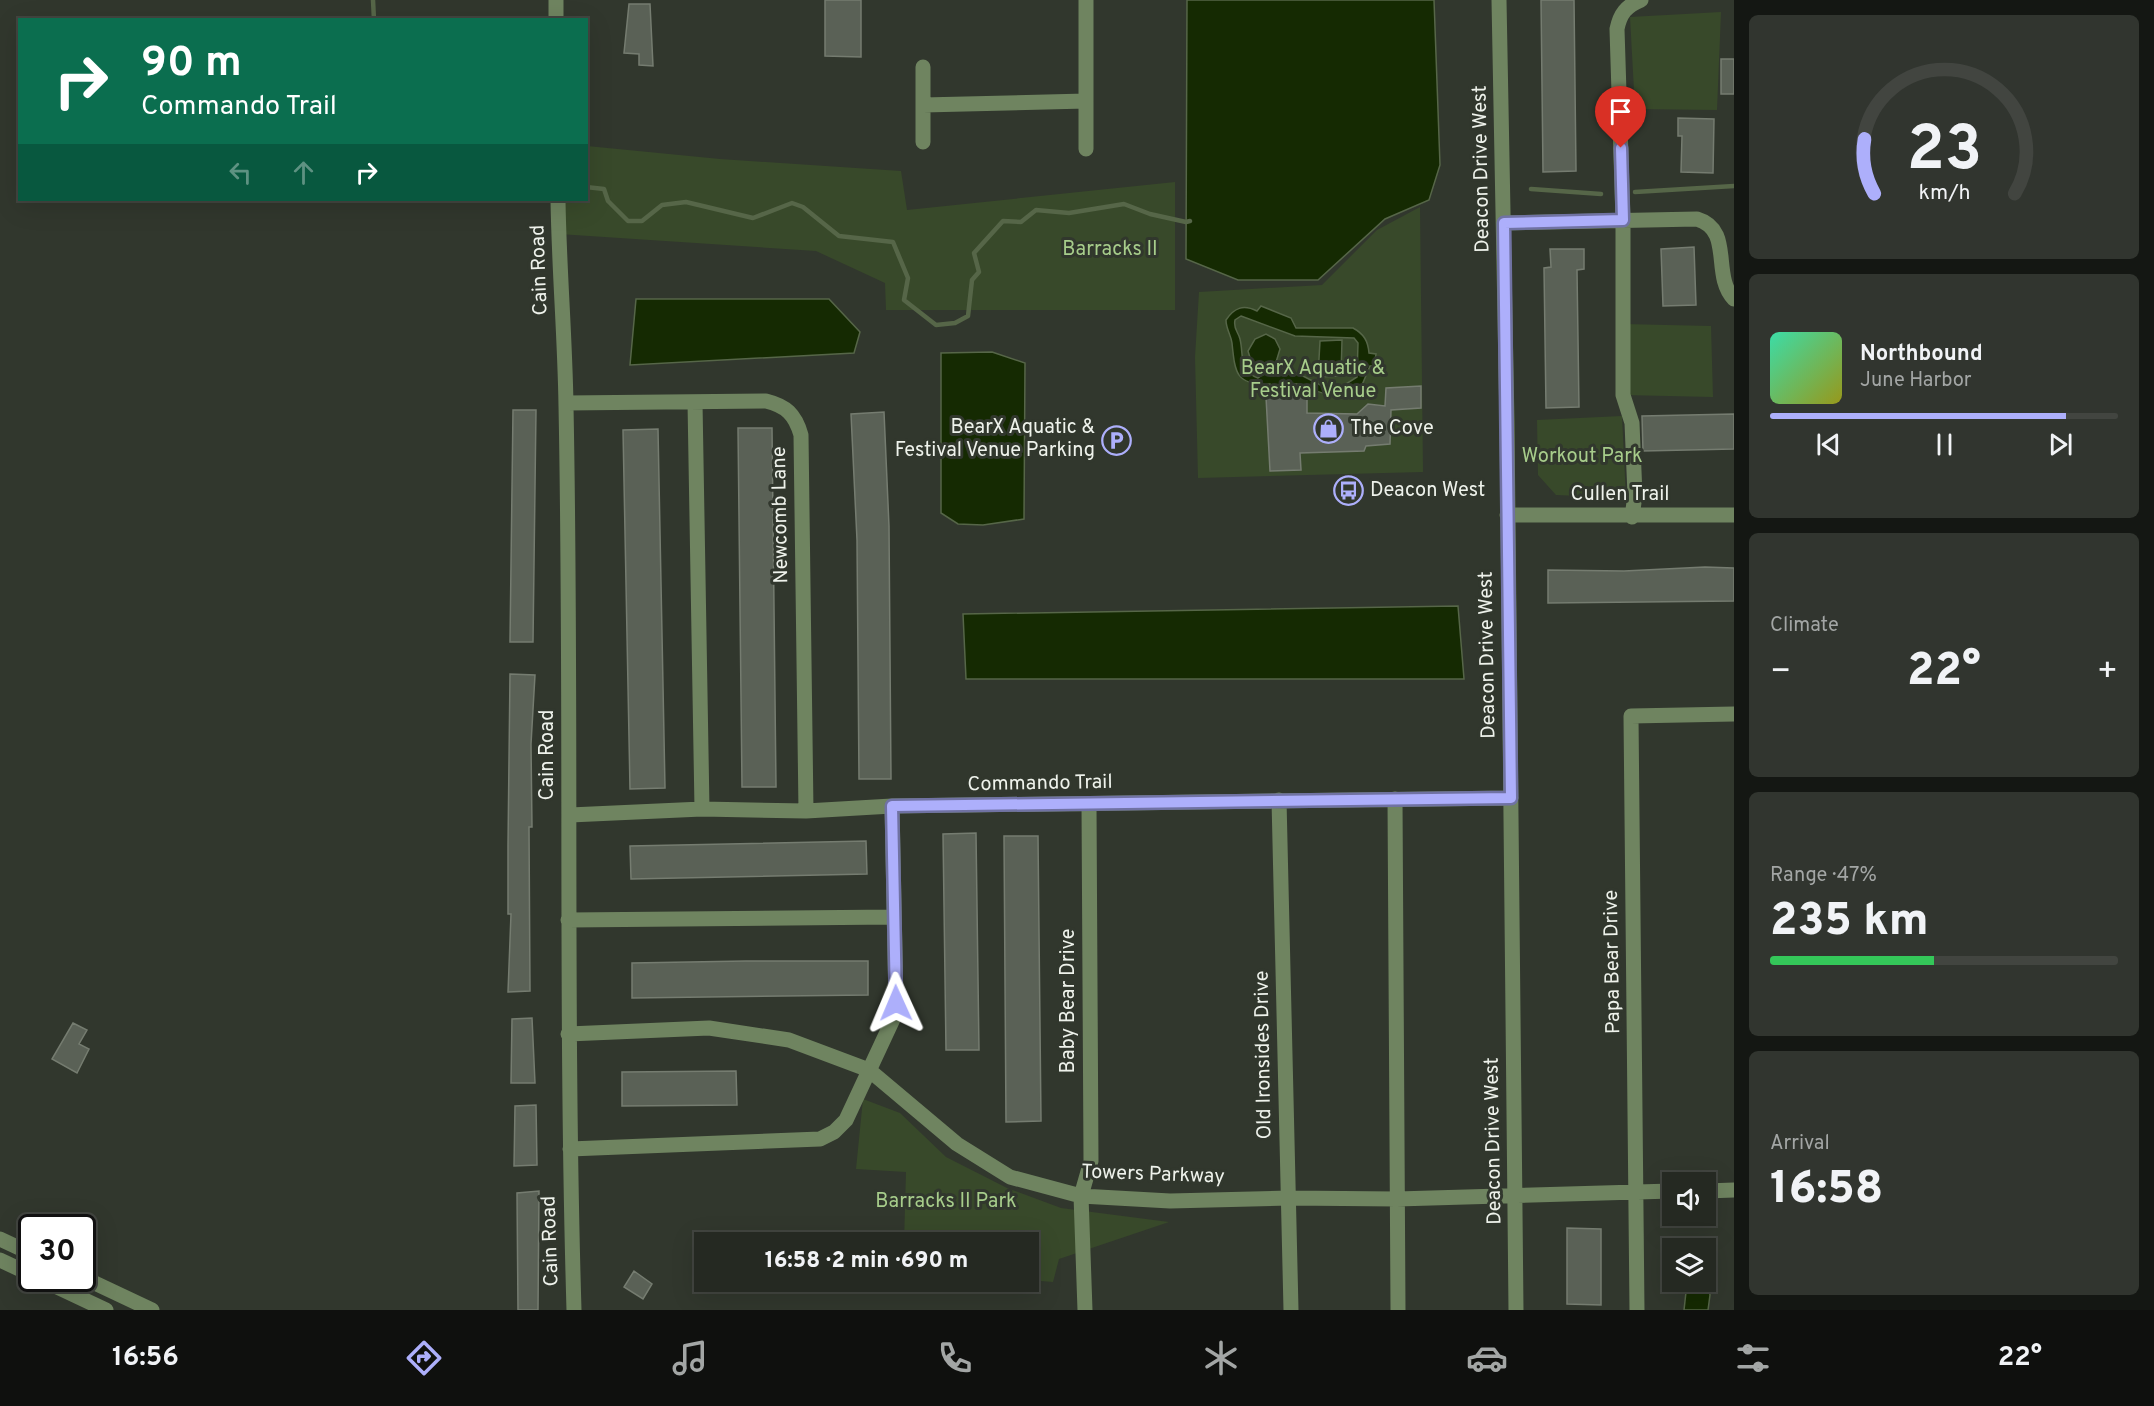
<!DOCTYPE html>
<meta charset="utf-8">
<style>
body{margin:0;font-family:Overpass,sans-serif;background:#31352f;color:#f1f3f6;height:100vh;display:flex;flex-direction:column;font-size:22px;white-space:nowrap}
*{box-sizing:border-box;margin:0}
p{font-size:20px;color:#a3a6a5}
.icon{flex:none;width:33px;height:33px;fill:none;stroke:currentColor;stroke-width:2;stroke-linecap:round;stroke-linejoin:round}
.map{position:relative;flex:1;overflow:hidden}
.details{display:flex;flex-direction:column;gap:15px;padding:15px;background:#141713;width:420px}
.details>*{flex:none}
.top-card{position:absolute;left:18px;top:18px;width:570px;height:183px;border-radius:0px;box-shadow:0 6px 24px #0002,0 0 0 2px #424540;background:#0b6e4f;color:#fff;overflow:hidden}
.tools{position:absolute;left:1662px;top:1172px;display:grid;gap:12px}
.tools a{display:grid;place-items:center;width:54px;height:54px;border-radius:0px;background:#252922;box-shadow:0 6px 24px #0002,0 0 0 2px #424540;font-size:30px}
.speed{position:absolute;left:18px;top:1214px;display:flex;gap:12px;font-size:30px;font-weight:700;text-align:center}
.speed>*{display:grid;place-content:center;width:78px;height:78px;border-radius:50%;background:#252922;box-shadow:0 6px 24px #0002,0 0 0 2px #424540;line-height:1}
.speed .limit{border:3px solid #111;border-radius:9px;background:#fff;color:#111}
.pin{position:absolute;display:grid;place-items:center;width:51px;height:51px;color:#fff;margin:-62px -26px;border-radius:50% 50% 50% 0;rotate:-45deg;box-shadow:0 0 6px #0007}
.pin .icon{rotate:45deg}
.me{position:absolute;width:66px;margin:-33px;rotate:359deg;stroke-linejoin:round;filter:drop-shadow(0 0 4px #0008)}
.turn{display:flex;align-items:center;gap:21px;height:126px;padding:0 24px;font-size:27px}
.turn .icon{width:78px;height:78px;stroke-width:2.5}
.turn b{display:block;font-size:42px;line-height:51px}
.lanes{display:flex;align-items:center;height:57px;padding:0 24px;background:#0003;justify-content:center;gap:30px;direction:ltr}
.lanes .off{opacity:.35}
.big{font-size:45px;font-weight:800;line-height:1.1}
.details .widget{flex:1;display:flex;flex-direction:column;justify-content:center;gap:9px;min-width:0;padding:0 21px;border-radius:9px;background:#31352f}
.details .dial{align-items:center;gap:0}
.dial svg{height:156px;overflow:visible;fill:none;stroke:#424540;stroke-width:7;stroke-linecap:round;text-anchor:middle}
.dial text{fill:#f1f3f6;stroke:none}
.song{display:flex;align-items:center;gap:18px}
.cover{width:72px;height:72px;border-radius:9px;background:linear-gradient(135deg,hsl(160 70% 55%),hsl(60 70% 35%))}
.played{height:6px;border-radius:3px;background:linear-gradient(90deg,#adaffb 85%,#424540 85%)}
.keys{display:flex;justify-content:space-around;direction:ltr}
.heat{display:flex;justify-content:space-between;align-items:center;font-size:33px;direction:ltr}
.charge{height:9px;border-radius:4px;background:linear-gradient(90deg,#34c759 47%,#424540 0)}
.trip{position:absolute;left:694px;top:1232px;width:345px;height:60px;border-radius:0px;background:#252922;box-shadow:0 6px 24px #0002,0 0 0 2px #424540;font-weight:800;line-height:60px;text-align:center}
.menu{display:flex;height:96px;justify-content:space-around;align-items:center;background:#0f100e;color:#a3a6a5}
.menu .icon{width:42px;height:42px}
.menu .on{color:#adaffb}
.menu b{font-size:27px;color:#f1f3f6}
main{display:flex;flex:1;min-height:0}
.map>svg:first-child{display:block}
.green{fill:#38492a}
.water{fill:#152a02;stroke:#566648;stroke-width:1.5;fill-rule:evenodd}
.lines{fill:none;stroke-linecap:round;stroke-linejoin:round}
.stream{stroke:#566648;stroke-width:4.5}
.building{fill:#5a6156;stroke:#757c70;stroke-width:1.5}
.minor{stroke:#6f8460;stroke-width:15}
.route-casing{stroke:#7072a3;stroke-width:15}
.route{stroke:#adaffb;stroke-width:10}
.labels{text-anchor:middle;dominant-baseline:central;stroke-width:6;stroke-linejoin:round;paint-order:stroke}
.street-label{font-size:20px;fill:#eef2eb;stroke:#31372d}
.park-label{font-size:20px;fill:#a7cd8b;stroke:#31372d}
.poi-label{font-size:20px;fill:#eef2eb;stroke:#31372d;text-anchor:start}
</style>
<main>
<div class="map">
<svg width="1734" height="1310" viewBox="0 0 1734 1310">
<rect width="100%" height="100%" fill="#31372d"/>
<path class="green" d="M1721 12 1717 110 1635 109 1630 17Z
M587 146 720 159 901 171 907 210 1175 182V310H886L885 283 816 251 559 234 558 200H586Z
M1420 207 1423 472 1198 478 1195 357 1199 292 1322 285 1377 230Z
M1623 324 1711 326 1713 397 1623 395Z
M1622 416 1626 498 1556 495 1538 475 1537 420Z
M863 1099 900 1113 946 1157 1007 1188 1061 1208 1169 1222 1059 1259 1053 1282 1029 1280V1242H904L906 1172 856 1169Z"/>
<path class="water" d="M1187 0H1434L1440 165 1429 200 1385 219 1318 280H1238L1186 259Z
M636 299H829L860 332 854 353 630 365Z
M1261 306 1291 318 1296 328H1353C1364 334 1368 341 1369 353L1376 354 1374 366H1370L1362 385C1316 408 1319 381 1282 383L1281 387 1271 388 1270 384C1236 386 1235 373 1232 343 1231 335 1226 329 1226 320 1234 308 1243 304 1257 311ZM1241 316 1295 336 1354 338 1358 343 1357 377 1346 384 1328 389 1301 375 1273 372 1280 349 1275 339 1266 334 1255 339 1248 351 1252 364 1265 373 1258 378C1238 371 1244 355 1240 339 1238 331 1233 329 1235 320Z
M1342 340 1341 376 1318 377 1320 341Z
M992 352 1025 363 1024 519 983 525 958 524 941 513V353Z
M1458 606 1464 679H966L963 614Z
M1706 1267 1710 1295 1708 1310H1684L1686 1292 1680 1281H1706Z"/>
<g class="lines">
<path class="stream" d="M373 0 374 20
M586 187 604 189 608 201 628 221H642L662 205 686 202 753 218 792 203 803 207 839 236 893 242 908 278 904 300 936 325 955 323 968 316 972 280 979 272 974 253 1003 221 1021 222 1036 210 1069 213 1124 204 1150 214 1186 222 1190 221
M1531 189 1601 194
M1635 192 1734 186"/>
</g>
<path class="building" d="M825 0H861V57L825 56Z
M1541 0H1574L1576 171 1543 172Z
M629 4H650L653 66 639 65V54L624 53Z
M1721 59H1734V94H1721Z
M1678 118 1714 119 1713 173 1681 172 1682 136H1678Z
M1694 247 1696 305 1663 306 1661 249Z
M1550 249H1584V269L1577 270 1579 407 1546 408 1544 268 1551 267Z
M1421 386V408L1391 410 1390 444 1366 446 1364 451 1300 453 1301 470 1270 471 1266 397 1307 396V413L1357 414 1368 404 1385 406 1386 388Z
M513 410H536L533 642H510Z
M884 412 889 526 891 779H859L857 540 851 414Z
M1734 414V449L1643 451 1642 416Z
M738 428H772L776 787H742Z
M658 429 665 788 630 789 623 430Z
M1705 567 1734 568V601L1548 603V570L1624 571Z
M510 674 535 675 531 744 532 827H529L530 991 508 992 511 914H508V845Z
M976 833 979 1050H946L943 834Z
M1004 836H1038L1041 1121 1006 1122Z
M866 841 867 874 631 879 630 846Z
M746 961H868V995L632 998V963Z
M532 1018 535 1083H511L512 1019Z
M73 1023 87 1030 79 1044 89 1049 77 1073 52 1059Z
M736 1071 737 1105 622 1106V1072Z
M536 1105 537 1165 514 1166 515 1106Z
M539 1191 538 1310H518L517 1193Z
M1567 1228 1601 1229V1305L1567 1304Z
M634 1271 652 1284 643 1299 624 1287Z"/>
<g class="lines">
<path class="minor" d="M556 0V20
M1086 0V149
M1499 0 1507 423 1516 1310
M923 105V67
M923 142V105L1086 101
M558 200C559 268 565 337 566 406 572 707 565 1009 574 1310
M1504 223 1697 219C1734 230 1711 275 1734 299
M695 402 702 809
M566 403 766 401C786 406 795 414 801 435L806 811
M1507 515H1734
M1632 517 1635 495 1632 423 1623 395V220L1617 29C1620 14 1626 6 1641 0
M1395 799 1398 1310
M1279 800 1291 1310
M570 815 702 809 806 811 892 806 1511 798
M568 920 894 917
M568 1034 709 1028 789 1040 869 1070 957 1144 1010 1177 1081 1196 1170 1201 1289 1198 1397 1199 1672 1191
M570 1149 820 1139 834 1132 846 1120 894 1017 896 1003 892 806
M1706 1191 1734 1190
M0 1239 32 1254
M0 1260 32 1275
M82 1277 152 1310
M38 1278 106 1310
M1085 1310 1081 1196 1091 1161 1089 804
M1637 1310 1631 716 1734 714"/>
</g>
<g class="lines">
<defs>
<path id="route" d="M896 1003 892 806 1511 798 1504 223 1623 220 1621 148"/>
</defs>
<use href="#route" class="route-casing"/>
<use href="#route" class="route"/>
</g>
<defs>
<symbol id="shop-ring" viewBox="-11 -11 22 22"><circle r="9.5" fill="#31372d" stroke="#adaffb" stroke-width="1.5"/><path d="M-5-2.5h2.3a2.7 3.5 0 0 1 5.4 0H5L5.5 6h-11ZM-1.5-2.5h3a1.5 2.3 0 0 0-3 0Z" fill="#adaffb"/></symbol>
<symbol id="parking-ring" viewBox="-11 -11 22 22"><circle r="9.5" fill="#31372d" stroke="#adaffb" stroke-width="1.5"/><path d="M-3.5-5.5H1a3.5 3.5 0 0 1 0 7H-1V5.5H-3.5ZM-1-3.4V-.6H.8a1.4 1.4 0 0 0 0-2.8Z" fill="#adaffb"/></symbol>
<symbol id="bus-ring" viewBox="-11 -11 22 22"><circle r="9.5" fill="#31372d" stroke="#adaffb" stroke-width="1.5"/><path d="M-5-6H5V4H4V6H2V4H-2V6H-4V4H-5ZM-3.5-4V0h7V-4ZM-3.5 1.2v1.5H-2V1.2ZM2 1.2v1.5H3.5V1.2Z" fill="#adaffb"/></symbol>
</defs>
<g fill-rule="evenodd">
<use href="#shop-ring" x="1312" y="412" width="33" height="33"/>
<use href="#parking-ring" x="1100" y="424" width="33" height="33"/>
<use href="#bus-ring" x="1332" y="474" width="33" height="33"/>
</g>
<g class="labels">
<g class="street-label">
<text transform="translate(1482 169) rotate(-91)">Deacon Drive West</text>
<text transform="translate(540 270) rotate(-92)">Cain Road</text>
<text x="1620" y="495">Cullen Trail</text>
<text transform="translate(781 515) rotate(-91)">Newcomb Lane</text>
<text transform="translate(1488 655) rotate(-91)">Deacon Drive West</text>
<text transform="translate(548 755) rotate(-90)">Cain Road</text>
<text transform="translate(1040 784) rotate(-1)">Commando Trail</text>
<text transform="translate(1613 962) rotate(-91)">Papa Bear Drive</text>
<text transform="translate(1069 1001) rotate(-90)">Baby Bear Drive</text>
<text transform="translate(1264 1055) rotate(-91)">Old Ironsides Drive</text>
<text transform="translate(1494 1141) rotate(-91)">Deacon Drive West</text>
<text transform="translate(1153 1175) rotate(2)">Towers Parkway</text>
<text transform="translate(551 1241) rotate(-92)">Cain Road</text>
</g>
<g class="park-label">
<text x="1110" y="250">Barracks II</text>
<text x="1313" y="369">BearX Aquatic &amp;<tspan x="1313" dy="23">Festival Venue</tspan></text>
<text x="1582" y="457">Workout Park</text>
<text x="946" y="1202">Barracks II Park</text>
</g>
<g class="poi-label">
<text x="1095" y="428" text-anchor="end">BearX Aquatic &amp;<tspan x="1095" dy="23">Festival Venue Parking</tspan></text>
<text x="1350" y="429">The Cove</text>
<text x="1370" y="491">Deacon West</text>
</g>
</g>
</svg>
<div class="tools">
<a><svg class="icon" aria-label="sound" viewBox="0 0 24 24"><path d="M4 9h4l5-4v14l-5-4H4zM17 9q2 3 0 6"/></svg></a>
<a><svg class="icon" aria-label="layers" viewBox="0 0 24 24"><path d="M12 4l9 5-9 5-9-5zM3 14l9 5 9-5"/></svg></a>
</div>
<div class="speed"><div class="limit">30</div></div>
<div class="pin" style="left:1621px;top:148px;background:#d93025"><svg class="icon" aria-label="arrive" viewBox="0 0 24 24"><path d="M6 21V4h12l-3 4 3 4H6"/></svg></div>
<svg class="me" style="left:896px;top:1003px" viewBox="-20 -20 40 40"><path d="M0-17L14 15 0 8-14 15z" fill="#adaffb" stroke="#fff" stroke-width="4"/></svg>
<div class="trip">16:58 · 2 min · 690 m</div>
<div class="top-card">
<div class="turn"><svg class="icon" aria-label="right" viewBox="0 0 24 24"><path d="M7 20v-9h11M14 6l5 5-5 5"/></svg><div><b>90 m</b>Commando Trail</div></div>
<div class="lanes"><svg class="icon off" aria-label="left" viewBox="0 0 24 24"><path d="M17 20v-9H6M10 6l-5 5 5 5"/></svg><svg class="icon off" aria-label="ahead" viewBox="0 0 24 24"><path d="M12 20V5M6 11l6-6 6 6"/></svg><svg class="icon" aria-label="right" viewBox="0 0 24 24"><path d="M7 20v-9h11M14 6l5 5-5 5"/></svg></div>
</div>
</div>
<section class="details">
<div class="widget dial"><svg viewBox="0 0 100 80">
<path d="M14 69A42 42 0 1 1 86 69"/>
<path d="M14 69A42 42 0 0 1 9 41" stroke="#adaffb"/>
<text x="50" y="56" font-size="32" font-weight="700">23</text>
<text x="50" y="72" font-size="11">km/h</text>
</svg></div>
<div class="widget">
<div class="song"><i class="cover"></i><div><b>Northbound</b><p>June Harbor</p></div></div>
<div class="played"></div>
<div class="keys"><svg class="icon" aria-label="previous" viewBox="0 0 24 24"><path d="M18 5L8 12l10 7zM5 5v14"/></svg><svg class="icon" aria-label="pause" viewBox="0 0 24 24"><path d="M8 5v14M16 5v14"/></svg><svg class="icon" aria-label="next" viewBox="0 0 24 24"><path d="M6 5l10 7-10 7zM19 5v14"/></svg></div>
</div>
<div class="widget"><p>Climate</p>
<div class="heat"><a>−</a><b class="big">22°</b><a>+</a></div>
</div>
<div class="widget"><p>Range · 47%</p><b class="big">235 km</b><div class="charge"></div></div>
<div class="widget"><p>Arrival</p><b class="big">16:58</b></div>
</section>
</main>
<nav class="menu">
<b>16:56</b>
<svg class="icon on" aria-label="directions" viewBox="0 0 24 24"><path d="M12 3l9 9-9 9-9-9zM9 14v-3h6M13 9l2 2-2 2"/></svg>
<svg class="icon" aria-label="music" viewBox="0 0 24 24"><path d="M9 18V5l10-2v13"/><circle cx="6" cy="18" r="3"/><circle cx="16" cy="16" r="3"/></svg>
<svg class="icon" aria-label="phone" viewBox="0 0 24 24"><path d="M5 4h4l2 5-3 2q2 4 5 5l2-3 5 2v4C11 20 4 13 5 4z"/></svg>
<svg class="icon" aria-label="climate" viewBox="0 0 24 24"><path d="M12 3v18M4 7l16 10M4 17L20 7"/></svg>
<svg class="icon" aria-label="car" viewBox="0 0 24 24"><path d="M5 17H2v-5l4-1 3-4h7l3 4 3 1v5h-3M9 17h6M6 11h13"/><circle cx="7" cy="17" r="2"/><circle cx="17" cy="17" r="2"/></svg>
<svg class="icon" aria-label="filters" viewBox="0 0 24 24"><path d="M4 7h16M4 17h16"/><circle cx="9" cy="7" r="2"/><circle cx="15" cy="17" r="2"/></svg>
<b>22°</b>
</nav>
